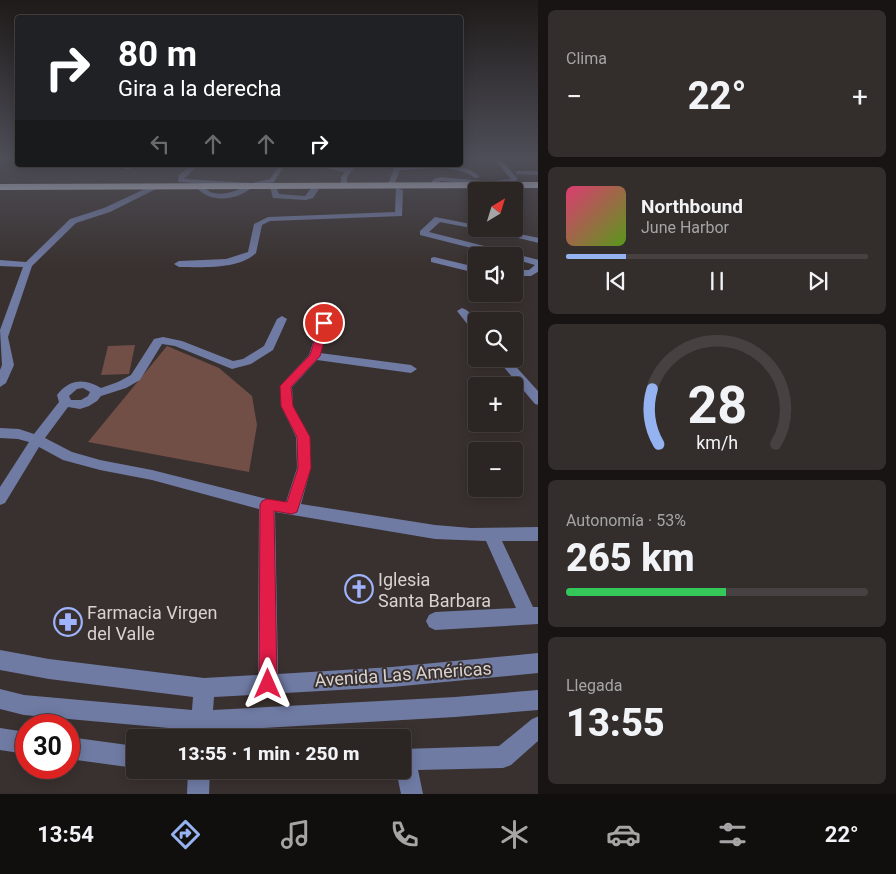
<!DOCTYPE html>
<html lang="es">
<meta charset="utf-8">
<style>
body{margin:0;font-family:Roboto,sans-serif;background:#332d2b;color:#f1f3f6;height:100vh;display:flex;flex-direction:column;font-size:19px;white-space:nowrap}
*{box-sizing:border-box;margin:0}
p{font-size:16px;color:#a6a5a6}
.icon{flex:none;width:28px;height:28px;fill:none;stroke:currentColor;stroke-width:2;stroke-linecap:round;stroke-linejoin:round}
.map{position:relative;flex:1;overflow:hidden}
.panel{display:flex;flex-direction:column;gap:10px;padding:10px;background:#181413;width:358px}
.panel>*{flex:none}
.banner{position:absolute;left:15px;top:15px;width:448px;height:152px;border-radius:5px;box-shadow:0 2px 12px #0003,0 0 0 1px #474241;background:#202124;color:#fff;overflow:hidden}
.needle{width:32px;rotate:38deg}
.fabs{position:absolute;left:468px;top:182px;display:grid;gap:10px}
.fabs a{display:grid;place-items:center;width:55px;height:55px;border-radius:5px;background:#2b2523;box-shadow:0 2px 12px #0003,0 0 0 1px #474241;font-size:25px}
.speed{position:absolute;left:15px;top:714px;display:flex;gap:10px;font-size:25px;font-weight:700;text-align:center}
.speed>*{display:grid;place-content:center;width:65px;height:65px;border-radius:50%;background:#2b2523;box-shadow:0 2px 12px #0003,0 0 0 1px #474241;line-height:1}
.speed .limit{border:8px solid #d22;background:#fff;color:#111}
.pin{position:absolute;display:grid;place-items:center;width:42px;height:42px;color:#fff;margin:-21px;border:2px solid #fff;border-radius:50%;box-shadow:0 1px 5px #0007}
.me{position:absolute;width:55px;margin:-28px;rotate:0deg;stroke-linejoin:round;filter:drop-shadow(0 0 4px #0008)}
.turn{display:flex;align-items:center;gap:18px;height:105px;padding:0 20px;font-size:22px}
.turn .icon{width:65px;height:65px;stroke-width:2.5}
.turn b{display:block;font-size:35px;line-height:42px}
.lanes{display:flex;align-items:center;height:48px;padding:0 20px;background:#0003;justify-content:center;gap:25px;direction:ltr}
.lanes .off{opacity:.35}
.big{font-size:38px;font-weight:800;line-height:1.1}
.panel .tile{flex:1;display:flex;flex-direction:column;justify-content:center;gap:8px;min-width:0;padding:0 18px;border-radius:8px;background:#332d2b}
.panel .dial{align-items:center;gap:0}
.dial svg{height:130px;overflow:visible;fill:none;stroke:#474241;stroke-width:7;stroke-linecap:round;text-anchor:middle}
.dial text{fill:#f1f3f6;stroke:none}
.song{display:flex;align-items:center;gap:15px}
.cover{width:60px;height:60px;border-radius:8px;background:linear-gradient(135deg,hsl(340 70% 55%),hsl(90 70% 35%))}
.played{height:5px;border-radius:2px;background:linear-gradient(90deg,#95b2f1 20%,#474241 20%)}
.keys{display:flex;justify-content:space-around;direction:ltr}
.heat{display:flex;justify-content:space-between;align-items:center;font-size:28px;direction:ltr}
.charge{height:8px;border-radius:4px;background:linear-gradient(90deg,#34c759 53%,#474241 0)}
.trip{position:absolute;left:126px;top:729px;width:285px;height:50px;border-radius:5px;background:#2b2523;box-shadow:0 2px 12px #0003,0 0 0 1px #474241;font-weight:800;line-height:50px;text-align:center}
.menu{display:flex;height:80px;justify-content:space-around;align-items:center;background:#110f0e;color:#a6a5a6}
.menu .icon{width:35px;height:35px}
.menu .on{color:#95b2f1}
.menu b{font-size:22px;color:#f1f3f6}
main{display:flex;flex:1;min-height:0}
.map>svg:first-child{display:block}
.green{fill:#714e46}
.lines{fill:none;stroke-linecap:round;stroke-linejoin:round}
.minor{fill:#707ba4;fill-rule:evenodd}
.highway{fill:#dee4f8;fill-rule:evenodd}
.route{fill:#e11d48;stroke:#92132f}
.labels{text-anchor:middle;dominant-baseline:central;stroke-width:4;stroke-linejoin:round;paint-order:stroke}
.near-poi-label{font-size:18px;fill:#d8d2d1;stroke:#39312f;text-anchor:start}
.near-street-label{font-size:18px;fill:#d8d2d1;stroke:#39312f}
</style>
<main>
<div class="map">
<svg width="539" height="794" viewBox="0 0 539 794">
<rect width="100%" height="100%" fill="#39312f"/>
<path class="green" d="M135 345 129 374 101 375 108 346Z
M167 346 219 368 252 396 257 425 249 472 88 442Z"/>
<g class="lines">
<path class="minor" d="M492 157H499L517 178V180L512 183H494V181L511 179Z
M128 165H137L129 169H125V167Z
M191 165H198L184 179 252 183 270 179 278 167 283 168 274 182 255 187 178 182 179 175Z
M350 165H356L347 177V184L344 186 341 184V177L345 172 324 168 327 166 347 168Z
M395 165C416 165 463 159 480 177L475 178C454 163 424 170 400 170L394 185 391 187 388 185Z
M518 171H539V175L516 174V172Z
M441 177 484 181 487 183 484 185 441 181 435 185H431L430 184 434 179Z
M149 187 156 189 110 212 76 223 32 266 8 337 14 365 6 383 0 387V370L2 365 0 330 23 267 0 266V260L26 262 70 219 104 208Z
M199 187C206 187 208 192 214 193 225 196 236 190 246 187L250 189C236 200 211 203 198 189Z
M270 187H276L279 194 305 196 312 187 319 189 313 198 306 200 273 198Z
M396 188 403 190 402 216 270 221 262 225 256 253C238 270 202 267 179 267L174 264 179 261 226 259 248 252 254 224 268 217 395 212Z
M435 217 476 225V229H479H476L440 222 429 232 539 260V271L531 276H514V270H529L535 265 514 259V256H503L420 235V231Z
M481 229H495L539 238V243Z
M434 257 476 267V273L431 262V258Z
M462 308C472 311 476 321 476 331L472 330 457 311Z
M282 316 287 319 273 350 251 364 232 369 175 346 162 344 140 380 126 388 101 396 97 401 89 406 80 409 68 407 45 438 72 452 100 460 152 470 267 499 286 502 297 468 296 437 281 406 280 386 309 355 320 321H328L329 323 320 353 411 365 417 369 411 373 317 360 292 387 293 406 310 437 311 468 301 504 435 525 471 528 539 527V541H502L533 607H539V624L435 630 429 627 426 621 429 615 435 612 516 608 486 541 435 539 275 512 278 674 392 667 539 653V673L392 687 214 697 213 710 455 697 539 690V710L455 717 212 731V738H190L191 730 24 715 0 709V689L24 695 192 710 193 697 49 679 0 670V650L49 659 204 678 258 675 259 509 152 480 100 470 63 460 39 447 5 503 0 505V487L29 442 18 439 0 438V428L19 429 34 434 59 402 57 395C69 379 85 378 101 388L118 382 131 375 154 339 163 337 182 341 233 361 243 359 264 346 277 319ZM83 388 90 392 88 396 81 400H71L69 396 77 389Z
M497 359H509L539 392V405L535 404Z
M539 716V740L511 765 503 768 418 770 423 794H401L396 770H402V749L499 746 532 719Z
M0 728 26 732V754L0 750Z
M69 737 135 746V768L69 759Z
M188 770H210L209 794H187Z"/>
<path class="highway" d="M539 182V188L0 190V184Z"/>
</g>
<linearGradient id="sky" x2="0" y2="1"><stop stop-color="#1f1b1a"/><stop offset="0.59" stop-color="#4e4e58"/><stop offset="1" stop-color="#4e4e58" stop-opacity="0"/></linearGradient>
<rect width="539" height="268" fill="url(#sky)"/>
<path class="route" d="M324 320 329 323 320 356 291 387 293 406 310 437 311 468 297 512 292 514 274 511 277 684 274 691 268 693 261 691 259 684 260 505 262 501 267 499 287 502 298 468 297 437 281 406 280 386 310 355 320 323Z"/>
<defs>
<symbol id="church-ring" viewBox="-11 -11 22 22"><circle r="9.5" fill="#39312f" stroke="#a0b3fd" stroke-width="1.5"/><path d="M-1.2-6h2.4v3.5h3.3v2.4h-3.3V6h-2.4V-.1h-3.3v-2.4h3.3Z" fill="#a0b3fd"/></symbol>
<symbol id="pharmacy-ring" viewBox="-11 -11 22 22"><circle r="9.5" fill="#39312f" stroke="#a0b3fd" stroke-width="1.5"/><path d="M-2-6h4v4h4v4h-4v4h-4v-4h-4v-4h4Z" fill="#a0b3fd"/></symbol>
</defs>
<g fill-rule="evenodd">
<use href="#church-ring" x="343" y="573" width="32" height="32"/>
<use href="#pharmacy-ring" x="52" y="606" width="32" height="32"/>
</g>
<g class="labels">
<g class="near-poi-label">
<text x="378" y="579">Iglesia<tspan x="378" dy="21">Santa Barbara</tspan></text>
<text x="87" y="612">Farmacia Virgen<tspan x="87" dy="21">del Valle</tspan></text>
</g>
<g class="near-street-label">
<text transform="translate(403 674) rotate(-4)">Avenida Las Américas</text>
</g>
</g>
</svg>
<div class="fabs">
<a><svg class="needle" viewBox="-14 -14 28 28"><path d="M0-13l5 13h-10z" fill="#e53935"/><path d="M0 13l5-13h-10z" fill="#a6a5a6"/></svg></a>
<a><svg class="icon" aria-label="sound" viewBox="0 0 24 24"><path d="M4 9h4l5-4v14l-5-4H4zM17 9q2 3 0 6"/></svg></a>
<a><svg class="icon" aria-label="search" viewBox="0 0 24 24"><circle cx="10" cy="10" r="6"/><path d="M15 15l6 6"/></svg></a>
<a>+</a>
<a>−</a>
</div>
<div class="speed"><div class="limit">30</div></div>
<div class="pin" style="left:324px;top:323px;background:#d93025"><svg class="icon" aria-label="arrive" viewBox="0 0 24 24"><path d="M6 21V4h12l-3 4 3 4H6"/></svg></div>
<svg class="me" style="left:268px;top:684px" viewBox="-20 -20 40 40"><path d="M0-17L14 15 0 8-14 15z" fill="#e11d48" stroke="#fff" stroke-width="4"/></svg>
<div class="trip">13:55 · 1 min · 250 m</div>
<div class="banner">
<div class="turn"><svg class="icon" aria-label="right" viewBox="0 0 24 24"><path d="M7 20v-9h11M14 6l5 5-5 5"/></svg><div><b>80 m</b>Gira a la derecha</div></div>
<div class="lanes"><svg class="icon off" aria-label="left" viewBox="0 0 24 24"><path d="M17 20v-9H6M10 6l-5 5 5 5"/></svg><svg class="icon off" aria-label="ahead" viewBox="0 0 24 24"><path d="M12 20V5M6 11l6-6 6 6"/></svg><svg class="icon off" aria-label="ahead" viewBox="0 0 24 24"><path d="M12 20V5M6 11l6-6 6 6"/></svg><svg class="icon" aria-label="right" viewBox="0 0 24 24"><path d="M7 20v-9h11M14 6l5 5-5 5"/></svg></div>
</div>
</div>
<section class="panel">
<div class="tile"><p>Clima</p>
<div class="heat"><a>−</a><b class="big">22°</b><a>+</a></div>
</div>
<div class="tile">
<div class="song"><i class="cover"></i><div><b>Northbound</b><p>June Harbor</p></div></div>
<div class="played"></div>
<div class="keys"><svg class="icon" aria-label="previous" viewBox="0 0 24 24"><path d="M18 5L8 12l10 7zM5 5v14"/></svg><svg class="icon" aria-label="pause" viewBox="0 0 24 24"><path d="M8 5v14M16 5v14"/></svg><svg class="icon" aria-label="next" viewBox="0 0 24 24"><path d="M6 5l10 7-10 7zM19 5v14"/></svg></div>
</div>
<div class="tile dial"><svg viewBox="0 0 100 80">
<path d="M14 69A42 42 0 1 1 86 69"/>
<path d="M14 69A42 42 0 0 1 10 35" stroke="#95b2f1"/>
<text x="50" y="56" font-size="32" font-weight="700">28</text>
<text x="50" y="72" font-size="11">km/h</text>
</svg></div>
<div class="tile"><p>Autonomía · 53%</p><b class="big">265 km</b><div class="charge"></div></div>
<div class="tile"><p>Llegada</p><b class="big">13:55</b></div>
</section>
</main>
<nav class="menu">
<b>13:54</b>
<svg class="icon on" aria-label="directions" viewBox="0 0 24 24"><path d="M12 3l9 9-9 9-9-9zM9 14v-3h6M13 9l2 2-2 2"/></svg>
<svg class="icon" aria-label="music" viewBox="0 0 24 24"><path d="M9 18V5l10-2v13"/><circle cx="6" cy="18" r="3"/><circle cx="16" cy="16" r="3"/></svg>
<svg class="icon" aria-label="phone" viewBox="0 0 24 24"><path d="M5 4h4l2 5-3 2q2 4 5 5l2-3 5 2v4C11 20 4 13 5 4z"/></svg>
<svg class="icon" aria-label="climate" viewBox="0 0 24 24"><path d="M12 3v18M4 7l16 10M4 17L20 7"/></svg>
<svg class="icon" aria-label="car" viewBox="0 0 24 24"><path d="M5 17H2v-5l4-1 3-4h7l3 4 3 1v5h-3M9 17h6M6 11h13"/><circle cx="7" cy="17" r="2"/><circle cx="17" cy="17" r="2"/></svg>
<svg class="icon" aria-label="filters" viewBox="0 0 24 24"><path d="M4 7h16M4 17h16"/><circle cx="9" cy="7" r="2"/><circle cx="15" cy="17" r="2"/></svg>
<b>22°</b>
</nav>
